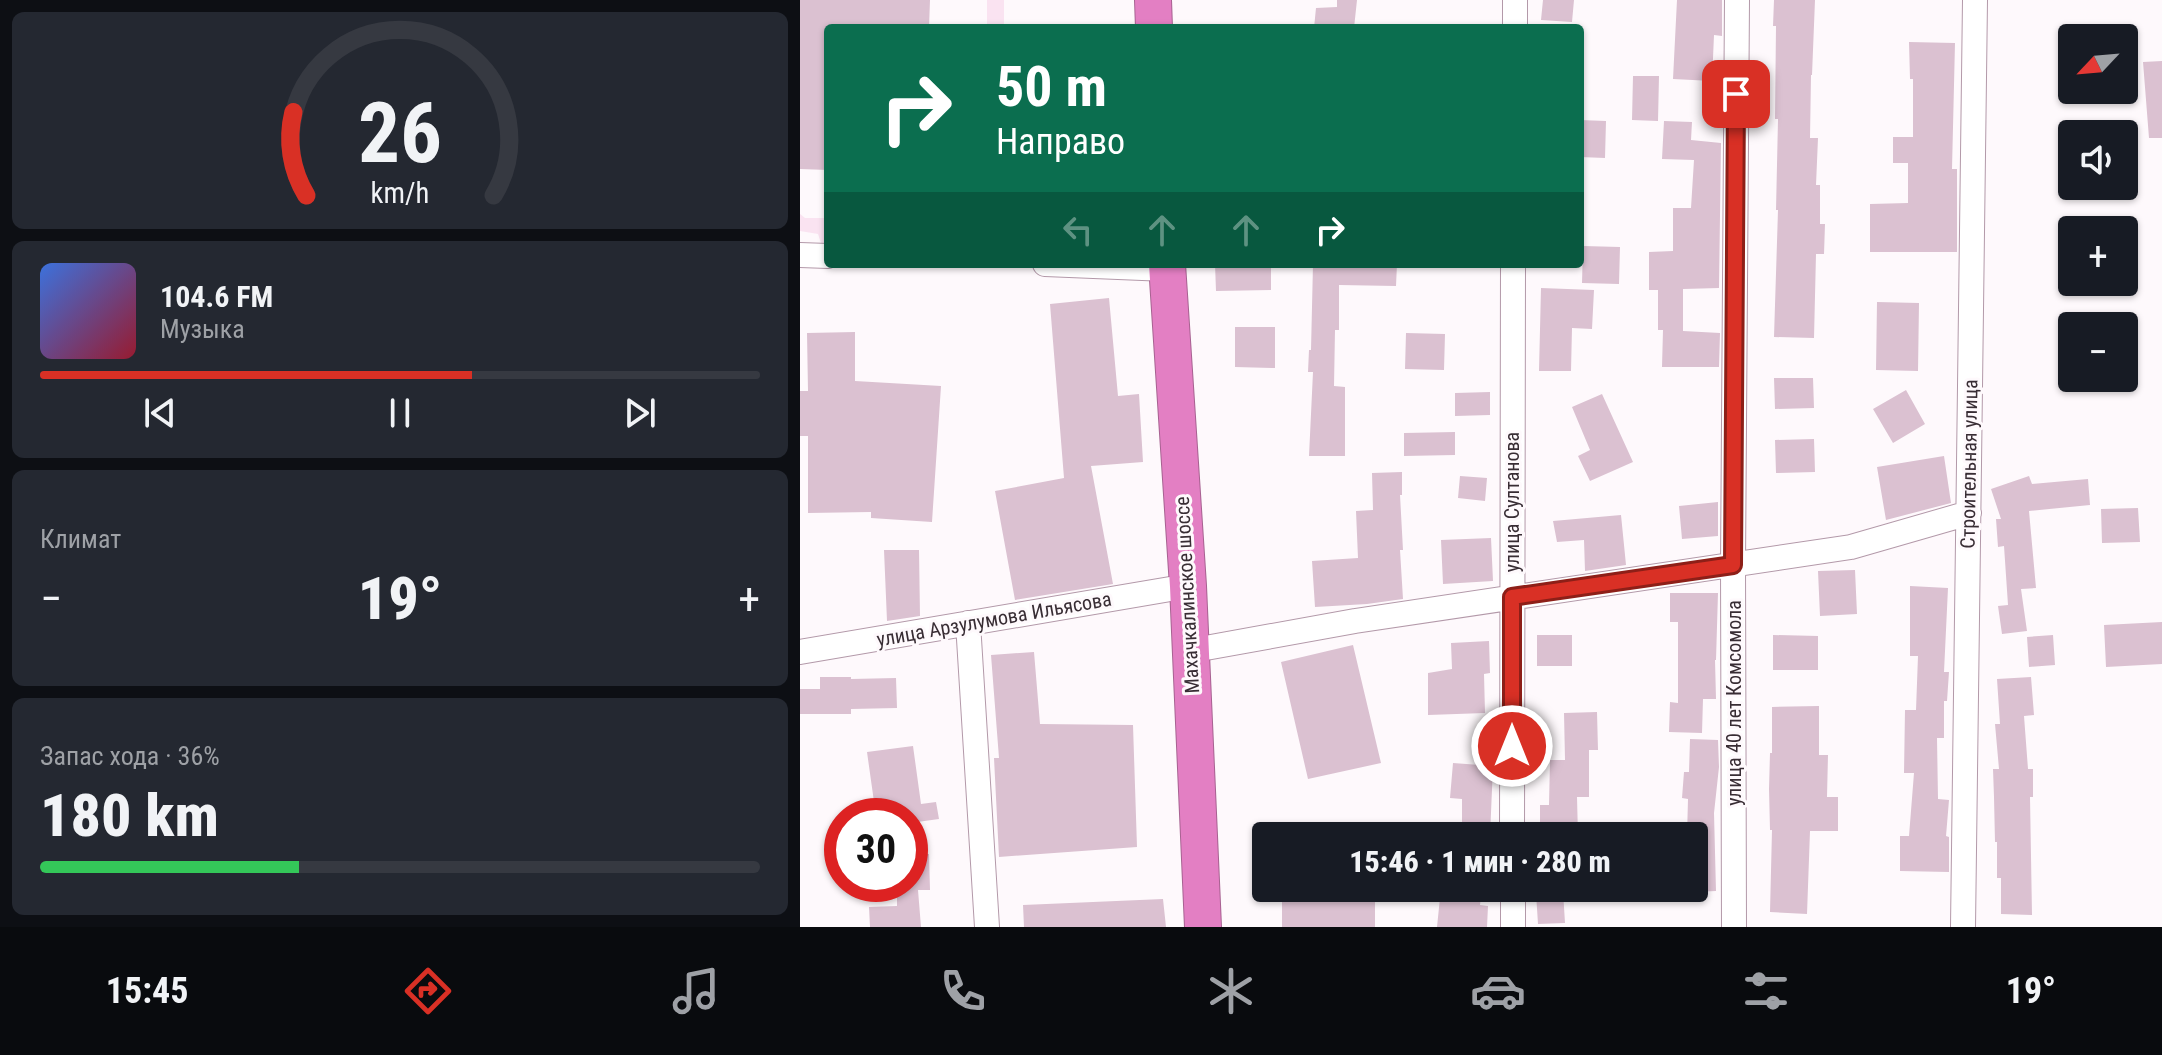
<!DOCTYPE html>
<html lang="ru">
<meta charset="utf-8">
<style>
body{margin:0;font-family:"Roboto Condensed",sans-serif;background:#242831;color:#f1f3f6;height:100vh;display:flex;flex-direction:column;font-size:30px;white-space:nowrap}
*{box-sizing:border-box;margin:0}
p{font-size:26px;color:#9ea1a6}
.icon{flex:none;width:44px;height:44px;fill:none;stroke:currentColor;stroke-width:2;stroke-linecap:round;stroke-linejoin:round}
.map{position:relative;flex:1;overflow:hidden}
.drawer{display:flex;flex-direction:column;gap:12px;padding:12px;background:#0d0f14;width:800px}
.drawer>*{flex:none}
.guide{position:absolute;left:24px;top:24px;width:760px;height:244px;border-radius:8px;box-shadow:0 2px 6px #0004;background:#0b6e4f;color:#fff;overflow:hidden}
.needle{width:52px;rotate:244deg}
.fabs{position:absolute;left:1258px;top:24px;display:grid;gap:16px}
.fabs a{display:grid;place-items:center;width:80px;height:80px;border-radius:8px;background:#171b24;box-shadow:0 2px 6px #0004;font-size:40px}
.speed{position:absolute;left:24px;top:798px;display:flex;gap:16px;font-size:40px;font-weight:700;text-align:center}
.speed>*{display:grid;place-content:center;width:104px;height:104px;border-radius:50%;background:#171b24;box-shadow:0 2px 6px #0004;line-height:1}
.speed .limit{border:12px solid #d22;background:#fff;color:#111}
.pin{position:absolute;display:grid;place-items:center;width:68px;height:68px;color:#fff;margin:-34px;border-radius:16px;box-shadow:0 4px 12px #0006}
.me{position:absolute;width:88px;margin:-44px;rotate:0deg;stroke-linejoin:round;filter:drop-shadow(0 0 6px #0008)}
.turn{display:flex;align-items:center;gap:28px;height:168px;padding:0 40px;font-size:36px}
.turn .icon{width:104px;height:104px;stroke-width:2.5}
.turn b{display:block;font-size:56px;line-height:68px}
.lanes{display:flex;align-items:center;height:76px;padding:0 40px;background:#0003;justify-content:center;gap:40px;direction:ltr}
.lanes .off{opacity:.35}
.big{font-size:60px;font-weight:800;line-height:1.1}
.drawer .widget{flex:1;display:flex;flex-direction:column;justify-content:center;gap:12px;min-width:0;padding:0 28px;border-radius:12px;background:#242831}
.drawer .dial{align-items:center;gap:0}
.dial svg{height:208px;overflow:visible;fill:none;stroke:#363941;stroke-width:7;stroke-linecap:round;text-anchor:middle}
.dial text{fill:#f1f3f6;stroke:none}
.song{display:flex;align-items:center;gap:24px}
.cover{width:96px;height:96px;border-radius:12px;background:linear-gradient(135deg,hsl(220 70% 55%),hsl(350 70% 35%))}
.played{height:8px;border-radius:4px;background:linear-gradient(90deg,#d93025 60%,#363941 60%)}
.keys{display:flex;justify-content:space-around;direction:ltr}
.heat{display:flex;justify-content:space-between;align-items:center;font-size:44px;direction:ltr}
.charge{height:12px;border-radius:6px;background:linear-gradient(90deg,#34c759 36%,#363941 0)}
.trip{position:absolute;left:452px;top:822px;width:456px;height:80px;border-radius:8px;background:#171b24;box-shadow:0 2px 6px #0004;font-weight:800;line-height:80px;text-align:center}
.tab-bar{display:flex;height:128px;justify-content:space-around;align-items:center;background:#090b0e;color:#9ea1a6}
.tab-bar .icon{width:56px;height:56px}
.tab-bar .current{color:#d93025}
.tab-bar b{font-size:36px;color:#f1f3f6}
main{display:flex;flex:1;min-height:0}
.map>svg:first-child{display:block}
.green{fill:#fae3f1}
.building{fill:#dbc1d1}
.lines{fill:none;stroke-linecap:round;stroke-linejoin:round}
.minor-casing{stroke:#b399a9;stroke-width:26}
.highway-casing{stroke:#a76291;stroke-width:38}
.minor{stroke:#fff;stroke-width:24}
.highway{stroke:#e37fc3;stroke-width:36}
.route-casing{stroke:#8d1f18;stroke-width:20}
.route{stroke:#d93025;stroke-width:14}
.labels{text-anchor:middle;dominant-baseline:central;stroke-width:6;stroke-linejoin:round;paint-order:stroke}
.street-label{font-size:20px;fill:#382d34;stroke:#fef9fc}
</style>
<main>
<section class="drawer">
<div class="widget dial"><svg viewBox="0 0 100 80">
<path d="M14 69A42 42 0 1 1 86 69"/>
<path d="M14 69A42 42 0 0 1 9 37" stroke="#d93025"/>
<text x="50" y="56" font-size="32" font-weight="700">26</text>
<text x="50" y="72" font-size="11">km/h</text>
</svg></div>
<div class="widget">
<div class="song"><i class="cover"></i><div><b>104.6 FM</b><p>Музыка</p></div></div>
<div class="played"></div>
<div class="keys"><svg class="icon" aria-label="previous" viewBox="0 0 24 24"><path d="M18 5L8 12l10 7zM5 5v14"/></svg><svg class="icon" aria-label="pause" viewBox="0 0 24 24"><path d="M8 5v14M16 5v14"/></svg><svg class="icon" aria-label="next" viewBox="0 0 24 24"><path d="M6 5l10 7-10 7zM19 5v14"/></svg></div>
</div>
<div class="widget"><p>Климат</p>
<div class="heat"><a>−</a><b class="big">19°</b><a>+</a></div>
</div>
<div class="widget"><p>Запас хода · 36%</p><b class="big">180 km</b><div class="charge"></div></div>
</section>
<div class="map">
<svg width="1362" height="927" viewBox="0 0 1362 927">
<rect width="100%" height="100%" fill="#fef9fc"/>
<path class="green" d="M187 0H204V28H187Z
M0 214 5 218H28V243H21L18 234 0 231Z"/>
<path class="building" d="M0 0H130L129 28H28V170L0 169Z
M537 0H557L554 28H514L516 8 537 7Z
M743 0H774L772 22 741 20Z
M877 0H922V36L914 35 912 81 873 79Z
M974 0H1015L1012 75H1011L1010 138H1018L1016 185H1020V224H1025L1024 254H1016L1014 338 974 337 978 210H976L978 119H975L976 26H973Z
M1109 42 1155 43 1152 169H1157V252H1070V204L1108 203V163H1093V137H1113V79H1110Z
M1362 61V138H1349L1343 62Z
M833 76H859L858 121 832 120Z
M780 120 806 121 805 158 780 157Z
M864 121 892 122 891 140 921 143 919 288 883 289V331L920 333 919 367H862L863 330H858V290H849V252L873 251V208H891L894 160 862 159Z
M783 246 820 247 819 284 782 283Z
M415 264H471V290L416 291Z
M513 264H597L596 286 539 285V330H535L534 386 545 387V456H509L513 372H508L509 350H511Z
M741 288 794 290 792 329 772 328 771 371H739Z
M309 298 318 396 339 394 343 462 291 466 313 584 215 600 195 491 264 478 250 304Z
M1077 302 1119 303 1118 371 1076 370Z
M435 327H475V368L435 367Z
M55 332V381L141 386 132 522 71 518V512L8 513V436H0V391H8L7 333Z
M606 333 645 334 644 370 605 369Z
M974 378H1013L1014 408 975 409Z
M1106 390 1125 424 1093 443 1073 409Z
M690 392V415L655 416V393Z
M802 394 833 462 790 481 778 456 790 450 772 407Z
M655 432V455L604 456V433Z
M1014 439 1015 472 976 473 975 440Z
M1144 456 1151 503 1086 520 1077 467Z
M602 472V495H600L603 550H600L603 599 567 604 515 607 512 561 558 558 556 511 573 510 572 473Z
M660 476 687 478 685 501 658 498Z
M1229 476 1232 484 1288 479 1290 505 1229 511 1236 588 1221 589 1227 631 1202 634 1198 606 1208 605 1204 546 1198 547 1196 519H1201L1191 489Z
M918 502V536L882 539 879 506Z
M1338 508 1340 542 1302 543 1301 509Z
M821 515 826 565 785 571 784 540 757 542 753 521Z
M691 538 693 581 643 584 641 540Z
M84 550H119L120 616 87 621Z
M1055 570 1057 614 1020 616 1018 571Z
M1110 586 1148 588 1144 672H1149L1147 701H1144V738H1137L1138 799 1149 800 1146 836 1149 837V872L1100 871V836H1109L1114 773H1104L1105 710H1116L1118 656H1110Z
M870 593H918L916 660H915L916 699H903L902 733 869 732 870 702 878 703V622H870Z
M1362 622V664L1306 667 1304 625Z
M737 635H772V666H737Z
M973 635 1018 636V670H973Z
M1253 635 1255 665 1229 667 1227 637Z
M689 641 690 673 684 674 685 713 628 715V673L652 669 651 643Z
M553 645 581 763 508 779 481 662Z
M234 652 240 724 333 725 337 847 199 857 194 758H199L191 655Z
M20 677H51V679L96 678 97 708 51 709V714H0V689H20Z
M1231 677 1234 715 1224 716 1228 769H1233V797H1230L1232 915 1201 914V878H1197V842H1195L1194 797 1193 769H1199L1195 724H1200L1197 679Z
M1019 706V755H1028L1027 797H1038V831H1010L1007 914 970 912 972 830H970L969 789 970 753H972V707Z
M797 712 798 750H789V797H777L778 836H740V805H749L750 760H765L764 713Z
M890 739 918 740 919 767 914 813 916 891 894 892V836H887L888 799 882 798 884 772H889Z
M113 746 121 804 136 802 139 819 110 823V816H76L67 752Z
M653 763 693 766 690 836H662V799L650 798Z
M110 854H129L130 890H118L121 927H70L69 907 97 906V884H110Z
M482 888H575V927H482Z
M641 888H682L680 905 688 906 687 927H637Z
M763 891 765 923 738 924 736 893Z
M363 899 366 927H224L223 905Z"/>
<g class="lines">
<defs>
<path id="minor" d="M715 28V0
M0 255 28 256
M245 264 367 269
M168 623 187 927
M389 651 555 621 1051 547 1169 513
M0 652 388 586
M712 836 713 264
M713 888V927
M934 927 933 565 937 0
M1163 927 1175 0"/>
<path id="highway" d="M353 0 354 28
M367 264 388 586 403 927"/>
</defs>
<use href="#minor" class="minor-casing"/>
<use href="#highway" class="highway-casing"/>
<use href="#minor" class="minor"/>
<use href="#highway" class="highway"/>
</g>
<g class="lines">
<defs>
<path id="route" d="M712 746V597L933 565 936 94"/>
</defs>
<use href="#route" class="route-casing"/>
<use href="#route" class="route"/>
</g>
<g class="labels">
<g class="street-label">
<text transform="translate(1169 464) rotate(-89)">Строительная улица</text>
<text transform="translate(712 502) rotate(-90)">улица Султанова</text>
<text transform="translate(387 595) rotate(-93)">Махачкалинское шоссе</text>
<text transform="translate(194 619) rotate(-10)">улица Арзулумова Ильясова</text>
<text transform="translate(934 703) rotate(-90)">улица 40 лет Комсомола</text>
</g>
</g>
</svg>
<div class="fabs">
<a><svg class="needle" viewBox="-14 -14 28 28"><path d="M0-13l5 13h-10z" fill="#e53935"/><path d="M0 13l5-13h-10z" fill="#9ea1a6"/></svg></a>
<a><svg class="icon" aria-label="sound" viewBox="0 0 24 24"><path d="M4 9h4l5-4v14l-5-4H4zM17 9q2 3 0 6"/></svg></a>
<a>+</a>
<a>−</a>
</div>
<div class="speed"><div class="limit">30</div></div>
<div class="pin" style="left:936px;top:94px;background:#d93025"><svg class="icon" aria-label="arrive" viewBox="0 0 24 24"><path d="M6 21V4h12l-3 4 3 4H6"/></svg></div>
<svg class="me" style="left:712px;top:746px" viewBox="-20 -20 40 40"><circle r="17" fill="#d93025" stroke="#fff" stroke-width="3"/><path d="M0-11L8 9 0 5-8 9z" fill="#fff"/></svg>
<div class="trip">15:46 · 1 мин · 280 m</div>
<div class="guide">
<div class="turn"><svg class="icon" aria-label="right" viewBox="0 0 24 24"><path d="M7 20v-9h11M14 6l5 5-5 5"/></svg><div><b>50 m</b>Направо</div></div>
<div class="lanes"><svg class="icon off" aria-label="left" viewBox="0 0 24 24"><path d="M17 20v-9H6M10 6l-5 5 5 5"/></svg><svg class="icon off" aria-label="ahead" viewBox="0 0 24 24"><path d="M12 20V5M6 11l6-6 6 6"/></svg><svg class="icon off" aria-label="ahead" viewBox="0 0 24 24"><path d="M12 20V5M6 11l6-6 6 6"/></svg><svg class="icon" aria-label="right" viewBox="0 0 24 24"><path d="M7 20v-9h11M14 6l5 5-5 5"/></svg></div>
</div>
</div>
</main>
<nav class="tab-bar">
<b>15:45</b>
<svg class="icon current" aria-label="directions" viewBox="0 0 24 24"><path d="M12 3l9 9-9 9-9-9zM9 14v-3h6M13 9l2 2-2 2"/></svg>
<svg class="icon" aria-label="music" viewBox="0 0 24 24"><path d="M9 18V5l10-2v13"/><circle cx="6" cy="18" r="3"/><circle cx="16" cy="16" r="3"/></svg>
<svg class="icon" aria-label="phone" viewBox="0 0 24 24"><path d="M5 4h4l2 5-3 2q2 4 5 5l2-3 5 2v4C11 20 4 13 5 4z"/></svg>
<svg class="icon" aria-label="climate" viewBox="0 0 24 24"><path d="M12 3v18M4 7l16 10M4 17L20 7"/></svg>
<svg class="icon" aria-label="car" viewBox="0 0 24 24"><path d="M5 17H2v-5l4-1 3-4h7l3 4 3 1v5h-3M9 17h6M6 11h13"/><circle cx="7" cy="17" r="2"/><circle cx="17" cy="17" r="2"/></svg>
<svg class="icon" aria-label="filters" viewBox="0 0 24 24"><path d="M4 7h16M4 17h16"/><circle cx="9" cy="7" r="2"/><circle cx="15" cy="17" r="2"/></svg>
<b>19°</b>
</nav>
